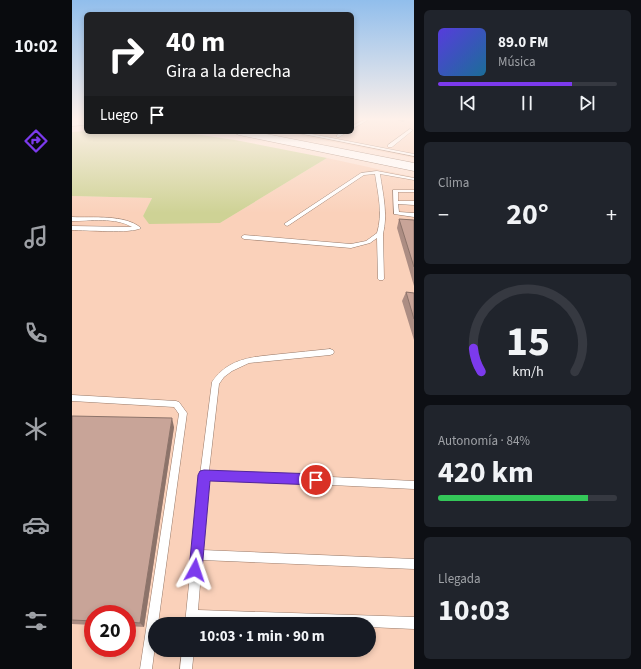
<!DOCTYPE html>
<html lang="es">
<meta charset="utf-8">
<style>
body{margin:0;font-family:"Source Sans 3",sans-serif;background:#20242c;color:#f1f3f6;height:100vh;display:flex;flex-direction:column;font-size:15px;white-space:nowrap}
*{box-sizing:border-box;margin:0}
p{font-size:13px;color:#9ea1a6}
.icon{flex:none;width:22px;height:22px;fill:none;stroke:currentColor;stroke-width:2;stroke-linecap:round;stroke-linejoin:round}
.map{position:relative;flex:1;overflow:hidden}
.side{display:flex;flex-direction:column;gap:10px;padding:10px;background:#0d0f14;width:227px}
.side>*{flex:none}
.banner{position:absolute;left:12px;top:12px;width:270px;height:122px;border-radius:6px;box-shadow:0 2px 6px #0003;background:#202124;color:#fff;overflow:hidden}
.speed{position:absolute;left:12px;top:605px;display:flex;gap:8px;font-size:20px;font-weight:700;text-align:center}
.speed>*{display:grid;place-content:center;width:52px;height:52px;border-radius:50%;background:#171b24;box-shadow:0 2px 6px #0003;line-height:1}
.speed .limit{border:6px solid #d22;background:#fff;color:#111}
.pin{position:absolute;display:grid;place-items:center;width:34px;height:34px;color:#fff;margin:-17px;border:2px solid #fff;border-radius:50%;box-shadow:0 1px 4px #0007}
.me{position:absolute;width:44px;margin:-22px;rotate:5deg;stroke-linejoin:round;filter:drop-shadow(0 0 3px #0008)}
.turn{display:flex;align-items:center;gap:14px;height:84px;padding:0 16px;font-size:18px}
.turn .icon{width:52px;height:52px;stroke-width:2.5}
.turn b{display:block;font-size:28px;line-height:34px}
.then{display:flex;align-items:center;height:38px;padding:0 16px;background:#0003;gap:8px;font-size:15px}
.big{font-size:30px;font-weight:700;line-height:1.1}
.side .card{flex:1;display:flex;flex-direction:column;justify-content:center;gap:6px;min-width:0;padding:0 14px;border-radius:6px;background:#20242c}
.side .dial{align-items:center;gap:0}
.dial svg{height:104px;overflow:visible;fill:none;stroke:#363941;stroke-width:7;stroke-linecap:round;text-anchor:middle}
.dial text{fill:#f1f3f6;stroke:none}
.song{display:flex;align-items:center;gap:12px}
.cover{width:48px;height:48px;border-radius:6px;background:linear-gradient(135deg,hsl(250 70% 55%),hsl(200 70% 35%))}
.played{height:4px;border-radius:2px;background:linear-gradient(90deg,#7c3aed 75%,#363941 75%)}
.keys{display:flex;justify-content:space-around;direction:ltr}
.heat{display:flex;justify-content:space-between;align-items:center;font-size:22px;direction:ltr}
.charge{height:6px;border-radius:3px;background:linear-gradient(90deg,#34c759 84%,#363941 0)}
.trip{position:absolute;left:76px;top:617px;width:228px;height:40px;border-radius:20px;background:#171b24;box-shadow:0 2px 6px #0003;font-weight:700;line-height:40px;text-align:center}
main{display:flex;flex:1;min-height:0}
.dock{display:flex;flex-direction:column;width:72px;justify-content:space-around;align-items:center;background:#090b0e;color:#9ea1a6}
.dock .icon{width:28px;height:28px}
.dock .selected{color:#7c3aed}
.dock b{font-size:18px;color:#f1f3f6}
.map>svg:first-child{display:block}
.built{fill:#fad1ba;fill-rule:evenodd}
.green{fill:#ced295}
.lines{fill:none;stroke-linecap:round;stroke-linejoin:round}
.service-casing{stroke:#987968;stroke-width:1}
.secondary-casing{stroke:#987968;stroke-width:1}
.service{fill:#fff;fill-rule:evenodd}
.secondary{fill:#fff;fill-rule:evenodd}
.wall{fill:#ac8d83}
.shaded-wall{fill:#8c736a}
.building{fill:#c8a498;stroke:#8c736a}
.route{fill:#7c3aed;stroke:#51269a}
</style>
<main>
<nav class="dock">
<b>10:02</b>
<svg class="icon selected" aria-label="directions" viewBox="0 0 24 24"><path d="M12 3l9 9-9 9-9-9zM9 14v-3h6M13 9l2 2-2 2"/></svg>
<svg class="icon" aria-label="music" viewBox="0 0 24 24"><path d="M9 18V5l10-2v13"/><circle cx="6" cy="18" r="3"/><circle cx="16" cy="16" r="3"/></svg>
<svg class="icon" aria-label="phone" viewBox="0 0 24 24"><path d="M5 4h4l2 5-3 2q2 4 5 5l2-3 5 2v4C11 20 4 13 5 4z"/></svg>
<svg class="icon" aria-label="climate" viewBox="0 0 24 24"><path d="M12 3v18M4 7l16 10M4 17L20 7"/></svg>
<svg class="icon" aria-label="car" viewBox="0 0 24 24"><path d="M5 17H2v-5l4-1 3-4h7l3 4 3 1v5h-3M9 17h6M6 11h13"/><circle cx="7" cy="17" r="2"/><circle cx="17" cy="17" r="2"/></svg>
<svg class="icon" aria-label="filters" viewBox="0 0 24 24"><path d="M4 7h16M4 17h16"/><circle cx="9" cy="7" r="2"/><circle cx="15" cy="17" r="2"/></svg>
</nav>
<div class="map">
<svg width="342" height="669" viewBox="0 0 342 669">
<rect width="100%" height="100%" fill="#fce0d1"/>
<path class="built" d="M280 120H342V158L210 132H280Z
M255 158 342 177V669H0V196L80 198 71 216 77 223H148ZM21 614H55V648H21ZM83 624H297V650H83Z"/>
<path class="green" d="M14 131 108 132 163 140 255 158 148 223 77 224 71 216 80 198 0 196V132Z"/>
<g class="lines">
<defs>
<path id="service" d="M292 120H296L280 129V126Z
M338 129 341 130 320 147H316V145Z
M221 132H229L342 154V156Z
M270 132H275L267 137H265V135Z
M305 171 342 178V180L308 174C311 194 316 214 311 234L312 279 311 280H307L306 279 305 238 298 243 279 248 172 239 169 237 172 235 279 244 294 241 305 233C311 213 306 194 303 174L292 175 217 225 215 226 212 224 289 173Z
M321 190H342V192H326V201H342V205L326 204 327 212 342 213V217L322 214Z
M0 217C20 218 53 214 69 228 60 234 13 230 0 230V226L60 227C43 217 19 221 0 221Z
M258 349 261 350 262 352 261 354 258 355 177 363 160 371 152 377 147 384 137 471 342 481V489L136 479 130 550 342 559V569L130 560 126 610 342 617V629L297 627V624H216L125 621V624H113L128 475 140 382C157 357 182 357 209 354 225 352 242 351 258 349Z
M0 395 104 401 107 402 115 413 86 624H83V646L80 669H68L107 414 102 407 0 401Z
M110 650H122L120 669H108Z"/>
<path id="secondary" d="M0 120H14V125L0 126Z
M161 132H184L342 163V171L167 135Z"/>
</defs>
<use href="#service" class="service-casing"/>
<use href="#secondary" class="secondary-casing"/>
<use href="#service" class="service"/>
<use href="#secondary" class="secondary"/>
</g>
<path class="wall" d="M324 120H334L331 122Z
M327 219 342 220V286L325 228Z
M334 292 342 293V340L330 301Z
M0 416 102 427 72 627 55 626V614H21V625L0 624Z"/>
<path class="shaded-wall" d="M100 418 102 427 72 627 68 623Z"/>
<path class="building" d="M327 219 342 220V267Z
M334 292 342 293V319Z
M0 416 100 418 68 623 55 622V614H21V621L0 620Z"/>
<linearGradient id="sky" x2="0" y2="1"><stop stop-color="#91beec"/><stop offset="0.56" stop-color="#fef1ea"/><stop offset="1" stop-color="#fef1ea" stop-opacity="0"/></linearGradient>
<rect width="342" height="213" fill="url(#sky)"/>
<path class="route" d="M132 470 244 474 248 476 250 480 248 484 244 485 138 481 130 570 128 575 123 577 119 575 117 570 126 475 128 471Z"/>
</svg>
<div class="speed"><div class="limit">20</div></div>
<div class="pin" style="left:244px;top:480px;background:#d93025"><svg class="icon" aria-label="arrive" viewBox="0 0 24 24"><path d="M6 21V4h12l-3 4 3 4H6"/></svg></div>
<svg class="me" style="left:123px;top:570px" viewBox="-20 -20 40 40"><path d="M0-17L14 15 0 8-14 15z" fill="#7c3aed" stroke="#fff" stroke-width="4"/></svg>
<div class="trip">10:03 · 1 min · 90 m</div>
<div class="banner">
<div class="turn"><svg class="icon" aria-label="right" viewBox="0 0 24 24"><path d="M7 20v-9h11M14 6l5 5-5 5"/></svg><div><b>40 m</b>Gira a la derecha</div></div>
<div class="then">Luego<svg class="icon" aria-label="arrive" viewBox="0 0 24 24"><path d="M6 21V4h12l-3 4 3 4H6"/></svg></div>
</div>
</div>
<section class="side">
<div class="card">
<div class="song"><i class="cover"></i><div><b>89.0 FM</b><p>Música</p></div></div>
<div class="played"></div>
<div class="keys"><svg class="icon" aria-label="previous" viewBox="0 0 24 24"><path d="M18 5L8 12l10 7zM5 5v14"/></svg><svg class="icon" aria-label="pause" viewBox="0 0 24 24"><path d="M8 5v14M16 5v14"/></svg><svg class="icon" aria-label="next" viewBox="0 0 24 24"><path d="M6 5l10 7-10 7zM19 5v14"/></svg></div>
</div>
<div class="card"><p>Clima</p>
<div class="heat"><a>−</a><b class="big">20°</b><a>+</a></div>
</div>
<div class="card dial"><svg viewBox="0 0 100 80">
<path d="M14 69A42 42 0 1 1 86 69"/>
<path d="M14 69A42 42 0 0 1 8 51" stroke="#7c3aed"/>
<text x="50" y="56" font-size="32" font-weight="700">15</text>
<text x="50" y="72" font-size="11">km/h</text>
</svg></div>
<div class="card"><p>Autonomía · 84%</p><b class="big">420 km</b><div class="charge"></div></div>
<div class="card"><p>Llegada</p><b class="big">10:03</b></div>
</section>
</main>
